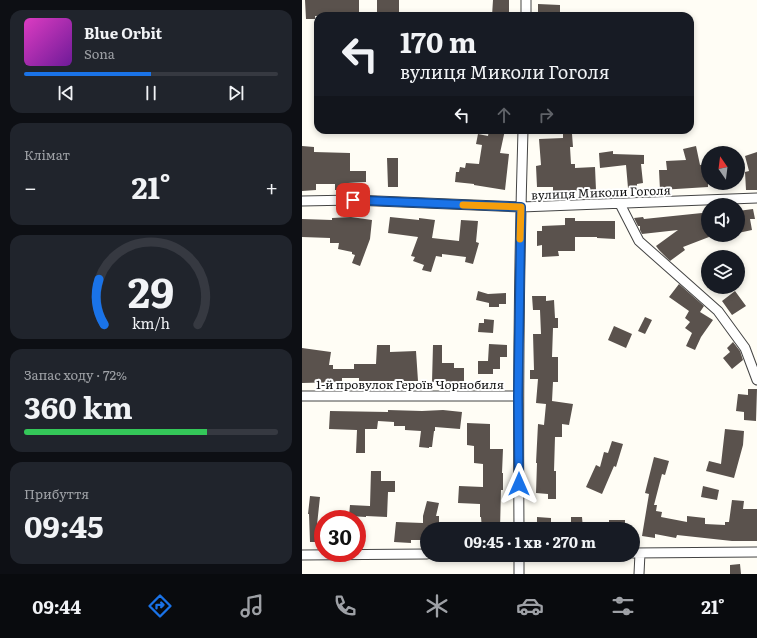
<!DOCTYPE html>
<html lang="uk">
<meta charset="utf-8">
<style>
body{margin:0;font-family:Literata,serif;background:#20242c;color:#f1f3f6;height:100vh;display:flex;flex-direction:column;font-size:15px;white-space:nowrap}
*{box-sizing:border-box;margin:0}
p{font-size:13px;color:#9ea1a6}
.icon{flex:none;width:22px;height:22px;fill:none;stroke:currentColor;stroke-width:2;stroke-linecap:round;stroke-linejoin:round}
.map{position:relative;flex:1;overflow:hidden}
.details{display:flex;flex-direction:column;gap:10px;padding:10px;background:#0d0f14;width:302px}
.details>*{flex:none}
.banner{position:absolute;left:12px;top:12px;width:380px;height:122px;border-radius:12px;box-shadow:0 2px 6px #0003;background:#171b24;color:#f1f3f6;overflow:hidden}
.needle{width:26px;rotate:346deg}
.tools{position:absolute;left:399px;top:146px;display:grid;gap:8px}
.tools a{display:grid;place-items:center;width:44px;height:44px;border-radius:50%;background:#171b24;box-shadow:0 2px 6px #0003;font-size:20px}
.speed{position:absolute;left:12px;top:510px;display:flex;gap:8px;font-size:20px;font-weight:700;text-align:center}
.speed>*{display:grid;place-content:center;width:52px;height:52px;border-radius:50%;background:#171b24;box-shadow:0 2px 6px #0003;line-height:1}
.speed .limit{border:6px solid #d22;background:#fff;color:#111}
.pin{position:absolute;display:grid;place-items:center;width:34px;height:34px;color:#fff;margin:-17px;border-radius:8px;box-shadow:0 2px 6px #0006}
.me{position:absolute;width:44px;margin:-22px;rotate:0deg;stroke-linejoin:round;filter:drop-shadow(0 0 3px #0008)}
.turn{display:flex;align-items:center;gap:14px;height:84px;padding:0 20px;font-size:18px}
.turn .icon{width:52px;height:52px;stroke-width:2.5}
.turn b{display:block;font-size:28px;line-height:34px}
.lanes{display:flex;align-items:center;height:38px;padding:0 20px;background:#0003;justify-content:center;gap:20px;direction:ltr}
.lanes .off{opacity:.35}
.big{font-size:30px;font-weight:700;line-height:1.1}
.details .widget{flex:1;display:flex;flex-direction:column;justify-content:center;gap:6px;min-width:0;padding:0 14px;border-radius:12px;background:#20242c}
.details .dial{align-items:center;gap:0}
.dial svg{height:104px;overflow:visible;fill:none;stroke:#363941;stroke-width:7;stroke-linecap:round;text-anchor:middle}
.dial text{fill:#f1f3f6;stroke:none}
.song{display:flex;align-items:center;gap:12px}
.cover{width:48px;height:48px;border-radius:6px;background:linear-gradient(135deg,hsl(310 70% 55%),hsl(280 70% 35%))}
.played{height:4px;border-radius:2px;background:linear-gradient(90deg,#1a73e8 50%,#363941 50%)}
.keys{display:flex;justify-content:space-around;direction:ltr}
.heat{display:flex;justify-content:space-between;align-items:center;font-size:22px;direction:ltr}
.charge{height:6px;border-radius:3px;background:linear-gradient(90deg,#34c759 72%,#363941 0)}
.trip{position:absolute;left:118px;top:522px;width:220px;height:40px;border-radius:20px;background:#171b24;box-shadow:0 2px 6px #0003;font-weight:700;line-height:40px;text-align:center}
.tabs{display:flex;height:64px;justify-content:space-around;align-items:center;background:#090b0e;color:#9ea1a6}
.tabs .icon{width:28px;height:28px}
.tabs .on{color:#1a73e8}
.tabs b{font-size:18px;color:#f1f3f6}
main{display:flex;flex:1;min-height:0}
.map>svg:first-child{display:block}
.building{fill:#5a524d}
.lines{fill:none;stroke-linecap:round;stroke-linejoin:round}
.street-casing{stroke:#444;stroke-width:11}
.street{stroke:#fff;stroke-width:9}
.route-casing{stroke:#114b97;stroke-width:10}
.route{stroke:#1a73e8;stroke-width:7}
.slow{stroke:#f59e0b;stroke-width:7}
.labels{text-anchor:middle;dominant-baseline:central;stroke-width:4;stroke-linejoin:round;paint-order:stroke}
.street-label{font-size:12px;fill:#111;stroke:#fff}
</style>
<main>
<section class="details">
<div class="widget">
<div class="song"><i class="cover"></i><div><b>Blue Orbit</b><p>Sona</p></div></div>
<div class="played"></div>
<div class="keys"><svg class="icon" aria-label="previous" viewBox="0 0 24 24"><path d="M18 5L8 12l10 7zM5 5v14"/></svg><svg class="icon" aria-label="pause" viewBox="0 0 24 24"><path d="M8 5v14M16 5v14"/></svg><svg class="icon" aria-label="next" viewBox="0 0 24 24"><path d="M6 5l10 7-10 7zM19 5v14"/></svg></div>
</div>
<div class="widget"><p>Клімат</p>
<div class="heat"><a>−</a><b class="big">21°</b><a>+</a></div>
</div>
<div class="widget dial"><svg viewBox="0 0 100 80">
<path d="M14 69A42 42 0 1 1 86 69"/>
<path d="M14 69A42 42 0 0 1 10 34" stroke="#1a73e8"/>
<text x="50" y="56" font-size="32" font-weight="700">29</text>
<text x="50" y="72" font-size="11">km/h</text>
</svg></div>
<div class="widget"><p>Запас ходу · 72%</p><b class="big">360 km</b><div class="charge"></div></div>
<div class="widget"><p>Прибуття</p><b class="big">09:45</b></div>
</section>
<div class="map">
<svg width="455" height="574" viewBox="0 0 455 574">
<rect width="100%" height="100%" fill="#fffdf5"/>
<path class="building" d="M3 0H57V12L47 13V15L13 16V19H4Z
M75 0H97V13L75 14Z
M191 0H207V16H190Z
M236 4 258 5V16H236Z
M187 130H203L198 153 207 154 203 190 172 185V184L153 182 154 172H157L158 167 163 168 164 163 177 164 180 145 174 144 176 134 186 136Z
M261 134H270L271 147H268L269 164H273V168L293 167 294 190 251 191V187H235L234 166 239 165 237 139 261 138Z
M0 146 12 147V152L48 153V171H64V182L46 183V190H33V184H14V190L0 191Z
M394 146 398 165 406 164V187L358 190 357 170H365L364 161 384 160 381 149Z
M311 151V154L342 155V164H339L341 183 335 184V187L326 188 324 165 298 168 297 153Z
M455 152V190H444L443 172 447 171 443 156Z
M85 158H96V187H86Z
M451 209 453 219H448L450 230 436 233V211Z
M400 213 401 220 405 219 406 235H407V237L381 247 383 250 368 261 357 250 354 246 376 230 340 234 338 230V226H336L332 218 341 217 342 219Z
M49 217 70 220 68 239 58 266 50 263 53 255 50 254V252L36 249 37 243H28V238L0 237V219L30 220V218Z
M88 217 117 220V218L133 220 130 238 157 241 159 220 176 221 174 242 177 243 171 264 163 262 164 257 140 254V257L134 256 129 272 120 270 122 265 111 261 113 257 109 256 116 237 86 233Z
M263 218H273V221H313V239L295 238V237H273V251H256L257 256 240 257V245L235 246V231H240V226L263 225Z
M377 284 402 306 398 312 411 320 399 337 393 350 384 346 390 333 383 328 388 322 383 318 387 311 367 297Z
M176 291 186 294 204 293V304H197V307H187V303L174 300Z
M433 291 444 306 430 315 420 301Z
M230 296H244V301L252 300 253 318H256V328H251L250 357H256V382H251L250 401 271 404 267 425 260 424V437H253L252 471H254V499H246V494L234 493 235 463H234L236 424 242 425 244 404 234 403 236 379H228V370H232L231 334H239L238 310H231Z
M343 317 350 320 343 334 336 331Z
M182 319 192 320 191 333 176 332 177 323H182Z
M312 326 330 334 324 348 306 340Z
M431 342 438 351 441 360 430 369 421 358 428 352 425 348Z
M187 344 205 345V357H198V369H191V374H176V361H186Z
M75 345H88V352L114 351 116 381H57V378H40V382L0 383V348L29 352 27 365H31V369H52V364H74Z
M131 345H140V363H152V368H162V382H130Z
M446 389H455L454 421 442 420V412L434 411 436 394 446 395Z
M86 410 120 411 141 410 160 412 158 429 133 427V431H132L130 447H127V448L117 447 119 431 103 430V426H92V422L76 421 75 429H63V453H54L55 430 27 429 28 411 86 412Z
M165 423 188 424V449H201L200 473H201V490H199L198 529H180L179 517H178V504L156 503 157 486 181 487V464L172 463V446L165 445Z
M423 429 442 431 441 445 432 478 404 471 407 461 419 464Z
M310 441 321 444 314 467 312 466 300 494 284 487 294 465 298 467 302 452 306 453Z
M352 457 367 461 363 475 360 474 352 505H355L354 511 360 512 359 517 385 522V516L403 518V524L423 525V522H427L430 500 442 501 441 509H455V541H430L375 535 374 538 353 534V538L340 536 347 494 343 493Z
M69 471H79V481H93V492H86L85 517 64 516V517L47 516 48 505 68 506Z
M401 486 417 490 415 500 399 497Z
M8 496 18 497 15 525H21V542H8L7 514H6Z
M125 501 137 503 134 516H137V529H125V540H109V543L92 542 94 522 121 523V516Z
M235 517 249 518V529H235Z
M269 517H280L281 529H269Z
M307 520H323V529H307Z
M438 564 439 574H428V565Z"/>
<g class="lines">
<defs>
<path id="street" d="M224 16V0
M0 201 51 200 219 207 455 198
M318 204 337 241 416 311 443 348 455 380
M0 396H216
M217 529C216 396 217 263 221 130
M331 553 455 552
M0 555 125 554
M217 574V555
M337 574 338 553"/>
</defs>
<use href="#street" class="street-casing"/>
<use href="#street" class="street"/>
</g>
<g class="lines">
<defs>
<path id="route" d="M51 200 219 207 216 396 217 484"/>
</defs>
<use href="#route" class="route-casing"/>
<use href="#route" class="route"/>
<path class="slow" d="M161 205 219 207 218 239"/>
</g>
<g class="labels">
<g class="street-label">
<text transform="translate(299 192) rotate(-2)">вулиця Миколи Гоголя</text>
<text x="108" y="384">1-й провулок Героїв Чорнобиля</text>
</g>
</g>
</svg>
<div class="tools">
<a><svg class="needle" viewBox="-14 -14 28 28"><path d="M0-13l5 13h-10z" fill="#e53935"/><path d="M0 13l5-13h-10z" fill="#9ea1a6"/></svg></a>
<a><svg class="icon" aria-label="sound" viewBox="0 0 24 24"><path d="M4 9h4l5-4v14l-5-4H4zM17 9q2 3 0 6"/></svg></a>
<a><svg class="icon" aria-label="layers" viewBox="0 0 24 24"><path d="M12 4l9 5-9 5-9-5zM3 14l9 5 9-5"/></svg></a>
</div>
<div class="speed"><div class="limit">30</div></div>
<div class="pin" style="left:51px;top:200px;background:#d93025"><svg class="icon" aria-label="arrive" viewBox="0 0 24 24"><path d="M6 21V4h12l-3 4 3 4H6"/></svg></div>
<svg class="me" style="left:217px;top:484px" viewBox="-20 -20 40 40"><path d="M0-17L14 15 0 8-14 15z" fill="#1a73e8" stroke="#fff" stroke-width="4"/></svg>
<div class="trip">09:45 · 1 хв · 270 m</div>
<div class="banner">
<div class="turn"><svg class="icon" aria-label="left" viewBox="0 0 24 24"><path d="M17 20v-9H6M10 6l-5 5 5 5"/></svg><div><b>170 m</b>вулиця Миколи Гоголя</div></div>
<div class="lanes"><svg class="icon" aria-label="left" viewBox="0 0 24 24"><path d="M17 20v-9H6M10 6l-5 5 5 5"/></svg><svg class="icon off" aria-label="ahead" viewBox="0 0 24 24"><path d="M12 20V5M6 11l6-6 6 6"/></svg><svg class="icon off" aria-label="right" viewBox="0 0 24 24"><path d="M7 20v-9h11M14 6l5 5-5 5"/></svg></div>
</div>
</div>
</main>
<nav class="tabs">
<b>09:44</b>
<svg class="icon on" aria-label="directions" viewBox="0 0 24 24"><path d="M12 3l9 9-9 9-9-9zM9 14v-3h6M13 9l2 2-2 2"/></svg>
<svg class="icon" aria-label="music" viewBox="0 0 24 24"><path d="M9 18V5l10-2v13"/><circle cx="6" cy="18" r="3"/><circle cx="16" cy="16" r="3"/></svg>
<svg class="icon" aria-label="phone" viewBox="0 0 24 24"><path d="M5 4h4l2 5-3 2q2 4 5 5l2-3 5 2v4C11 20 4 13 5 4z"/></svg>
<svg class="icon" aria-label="climate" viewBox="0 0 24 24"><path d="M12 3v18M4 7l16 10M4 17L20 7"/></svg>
<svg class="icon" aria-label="car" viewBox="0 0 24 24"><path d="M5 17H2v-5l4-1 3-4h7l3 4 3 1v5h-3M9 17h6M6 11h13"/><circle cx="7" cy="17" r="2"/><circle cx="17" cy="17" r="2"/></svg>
<svg class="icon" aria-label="filters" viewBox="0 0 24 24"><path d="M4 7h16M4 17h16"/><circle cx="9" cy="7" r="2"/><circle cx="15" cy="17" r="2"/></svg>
<b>21°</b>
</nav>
